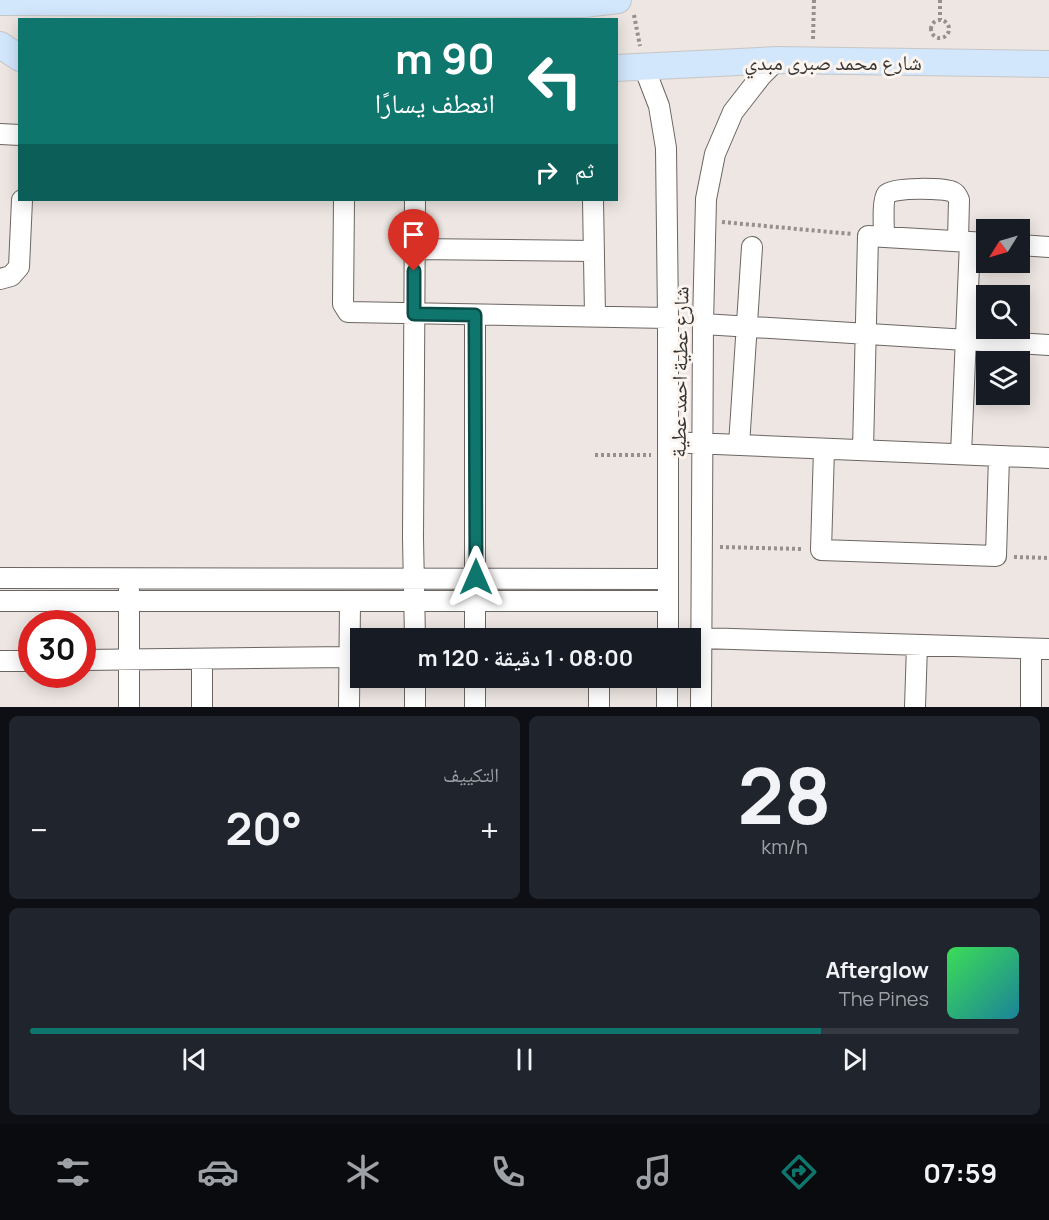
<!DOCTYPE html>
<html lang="ar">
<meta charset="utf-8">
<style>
body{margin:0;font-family:Manrope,"Noto Naskh Arabic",sans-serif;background:#20242c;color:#f1f3f6;direction:rtl;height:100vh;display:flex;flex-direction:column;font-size:22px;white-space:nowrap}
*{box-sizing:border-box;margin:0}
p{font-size:20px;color:#9ea1a6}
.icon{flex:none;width:33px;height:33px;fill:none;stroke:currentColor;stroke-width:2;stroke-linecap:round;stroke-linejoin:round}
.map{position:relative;height:707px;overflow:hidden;direction:ltr}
.drawer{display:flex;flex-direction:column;gap:9px;padding:9px;background:#0d0f14;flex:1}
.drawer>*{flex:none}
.banner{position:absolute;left:18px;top:18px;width:600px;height:183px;border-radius:0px;box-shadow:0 3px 15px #0003;direction:rtl;background:#0f766e;color:#fff;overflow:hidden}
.needle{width:39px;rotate:233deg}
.tools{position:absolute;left:976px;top:219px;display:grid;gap:12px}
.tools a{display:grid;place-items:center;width:54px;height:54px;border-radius:0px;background:#171b24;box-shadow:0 3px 15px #0003;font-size:30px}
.speed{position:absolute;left:18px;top:610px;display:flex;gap:12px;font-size:30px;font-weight:700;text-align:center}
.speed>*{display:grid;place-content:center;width:78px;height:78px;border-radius:50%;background:#171b24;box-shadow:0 3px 15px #0003;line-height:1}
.speed .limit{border:9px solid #d22;background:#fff;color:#111}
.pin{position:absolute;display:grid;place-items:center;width:51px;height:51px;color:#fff;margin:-62px -26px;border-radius:50% 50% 50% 0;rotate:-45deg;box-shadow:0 0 6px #0007}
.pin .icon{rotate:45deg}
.me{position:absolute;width:66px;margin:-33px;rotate:0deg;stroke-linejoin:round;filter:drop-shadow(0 0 4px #0008)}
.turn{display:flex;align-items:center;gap:21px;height:126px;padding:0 24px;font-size:27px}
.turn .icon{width:78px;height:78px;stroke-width:2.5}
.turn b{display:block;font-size:42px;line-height:51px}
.then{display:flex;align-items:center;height:57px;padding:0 24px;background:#0003;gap:12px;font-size:22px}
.big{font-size:45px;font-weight:700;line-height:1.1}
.drawer .widget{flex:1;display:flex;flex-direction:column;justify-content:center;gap:9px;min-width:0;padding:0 21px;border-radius:9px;background:#20242c}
.drawer .dial{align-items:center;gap:0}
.dial b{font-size:78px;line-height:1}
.song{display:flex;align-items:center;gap:18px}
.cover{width:72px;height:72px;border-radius:9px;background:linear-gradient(135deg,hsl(130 70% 55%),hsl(190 70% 35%))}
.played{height:6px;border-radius:3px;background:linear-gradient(90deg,#0f766e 80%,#363941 80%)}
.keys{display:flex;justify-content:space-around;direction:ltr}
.heat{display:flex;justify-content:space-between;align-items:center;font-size:33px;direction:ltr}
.drawer .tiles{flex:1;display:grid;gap:9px;grid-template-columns:1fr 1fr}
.widget:last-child{grid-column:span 2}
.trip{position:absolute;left:350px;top:628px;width:351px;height:60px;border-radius:0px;background:#171b24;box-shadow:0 3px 15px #0003;font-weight:700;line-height:60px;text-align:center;direction:rtl}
.tabs{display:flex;height:96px;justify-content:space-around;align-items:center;background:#090b0e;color:#9ea1a6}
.tabs .icon{width:42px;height:42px}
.tabs .current{color:#0f766e}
.tabs b{font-size:27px;color:#f1f3f6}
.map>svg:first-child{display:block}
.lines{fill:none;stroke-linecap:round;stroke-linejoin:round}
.minor-casing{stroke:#6c6662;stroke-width:22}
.major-casing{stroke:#c7c6c6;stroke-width:28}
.path{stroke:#95908d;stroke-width:4;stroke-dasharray:3 3;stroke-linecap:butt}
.minor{stroke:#fff;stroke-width:20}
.major{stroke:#d2e6fc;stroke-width:26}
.route-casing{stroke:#0a4d48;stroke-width:15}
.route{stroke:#0f766e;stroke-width:10}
.labels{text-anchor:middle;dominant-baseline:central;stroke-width:6;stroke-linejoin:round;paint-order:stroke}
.street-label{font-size:21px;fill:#363432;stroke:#fbf4ef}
</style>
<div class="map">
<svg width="1049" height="707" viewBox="0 0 1049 707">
<rect width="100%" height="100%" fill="#ede6e2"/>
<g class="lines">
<defs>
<path id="minor" d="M644 67 659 106 666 148 668 318V639
M0 134 20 135
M344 200 343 304 348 312 668 318
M415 200 413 538 415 639
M593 200 595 315
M884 236C884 227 882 200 887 194 893 187 945 188 953 192 957 194 957 196 959 200L958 241
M1020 245 1049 247
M414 249 594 251
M0 279 11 276 19 267 22 200
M475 315V639
M703 324 1049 345
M668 442 1049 458
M739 445 752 247
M824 449 821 550 996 556 999 456
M863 450 868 236 987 243
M961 454 970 242
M0 578 667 579
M129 590V707
M0 601H668
M702 638 1049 649
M202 659V707
M82 660 350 657
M0 661H32
M599 678V707
M349 707 350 601
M415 707V678
M475 707V678
M667 707V678
M701 707 703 324 706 199 715 154 733 112 761 76 777 60
M915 707 917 645
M1031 707V649"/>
<path id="major" d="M0 2 584 4 618 0
M0 45 20 58
M616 68 777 60 1049 64"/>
</defs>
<use href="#minor" class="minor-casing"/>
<use href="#major" class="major-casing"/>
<path class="path" d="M940 0V20
M634 15 640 46
M931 29a9 9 0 1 1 18 0a9 9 0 1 1-18 0Z
M813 39 814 0
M722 222 852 234
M595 455H651
M720 547 802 549
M1014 557 1049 558"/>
<use href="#minor" class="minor"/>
<use href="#major" class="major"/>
</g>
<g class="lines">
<defs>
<path id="route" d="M414 271V314L475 315 476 577"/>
</defs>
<use href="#route" class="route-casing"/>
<use href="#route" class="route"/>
</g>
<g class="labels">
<g class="street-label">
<text x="833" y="62">شارع محمد صبرى مبدي</text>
<text transform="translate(679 372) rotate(-89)">شارع عطية احمد عطية</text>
</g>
</g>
</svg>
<div class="tools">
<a><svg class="needle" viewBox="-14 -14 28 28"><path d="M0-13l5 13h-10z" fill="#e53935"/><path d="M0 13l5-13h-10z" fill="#9ea1a6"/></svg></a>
<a><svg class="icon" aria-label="search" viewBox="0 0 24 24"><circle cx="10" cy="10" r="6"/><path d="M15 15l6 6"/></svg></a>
<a><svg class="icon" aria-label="layers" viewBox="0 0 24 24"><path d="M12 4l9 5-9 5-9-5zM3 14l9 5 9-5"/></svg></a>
</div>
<div class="speed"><div class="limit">30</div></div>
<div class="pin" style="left:414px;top:271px;background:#d93025"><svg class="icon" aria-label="arrive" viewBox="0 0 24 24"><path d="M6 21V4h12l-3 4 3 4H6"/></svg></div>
<svg class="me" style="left:476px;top:577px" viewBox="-20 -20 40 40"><path d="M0-17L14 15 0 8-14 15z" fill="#0f766e" stroke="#fff" stroke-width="4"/></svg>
<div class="trip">08:00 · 1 دقيقة · 120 m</div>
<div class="banner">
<div class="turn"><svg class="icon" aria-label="left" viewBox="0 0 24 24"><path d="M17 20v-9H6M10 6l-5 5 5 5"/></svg><div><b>90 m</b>انعطف يسارًا</div></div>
<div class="then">ثم<svg class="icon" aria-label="right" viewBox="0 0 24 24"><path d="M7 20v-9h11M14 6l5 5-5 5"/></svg></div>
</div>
</div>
<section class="drawer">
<div class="tiles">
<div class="widget dial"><b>28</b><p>km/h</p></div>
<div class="widget"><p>التكييف</p>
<div class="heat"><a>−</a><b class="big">20°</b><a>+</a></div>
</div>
<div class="widget">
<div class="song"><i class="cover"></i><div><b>Afterglow</b><p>The Pines</p></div></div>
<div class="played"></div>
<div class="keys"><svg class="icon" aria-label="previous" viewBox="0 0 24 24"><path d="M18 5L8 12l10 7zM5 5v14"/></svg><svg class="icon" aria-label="pause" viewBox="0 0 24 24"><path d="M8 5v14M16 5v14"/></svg><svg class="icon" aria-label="next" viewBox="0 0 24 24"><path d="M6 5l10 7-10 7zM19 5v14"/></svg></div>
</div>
</div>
</section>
<nav class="tabs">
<b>07:59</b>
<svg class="icon current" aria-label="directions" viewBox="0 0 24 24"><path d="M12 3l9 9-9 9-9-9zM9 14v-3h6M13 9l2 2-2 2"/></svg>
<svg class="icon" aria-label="music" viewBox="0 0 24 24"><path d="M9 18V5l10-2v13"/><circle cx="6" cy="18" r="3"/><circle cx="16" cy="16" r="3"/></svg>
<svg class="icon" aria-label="phone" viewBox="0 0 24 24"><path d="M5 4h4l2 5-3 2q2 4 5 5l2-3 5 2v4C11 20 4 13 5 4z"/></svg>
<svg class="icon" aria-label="climate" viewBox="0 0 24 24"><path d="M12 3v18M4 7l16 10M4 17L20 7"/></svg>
<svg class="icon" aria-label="car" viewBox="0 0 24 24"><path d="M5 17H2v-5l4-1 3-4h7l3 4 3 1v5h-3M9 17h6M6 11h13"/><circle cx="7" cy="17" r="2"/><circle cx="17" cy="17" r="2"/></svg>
<svg class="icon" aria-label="filters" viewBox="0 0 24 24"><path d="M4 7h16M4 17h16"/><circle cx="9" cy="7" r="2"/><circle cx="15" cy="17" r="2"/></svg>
</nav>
